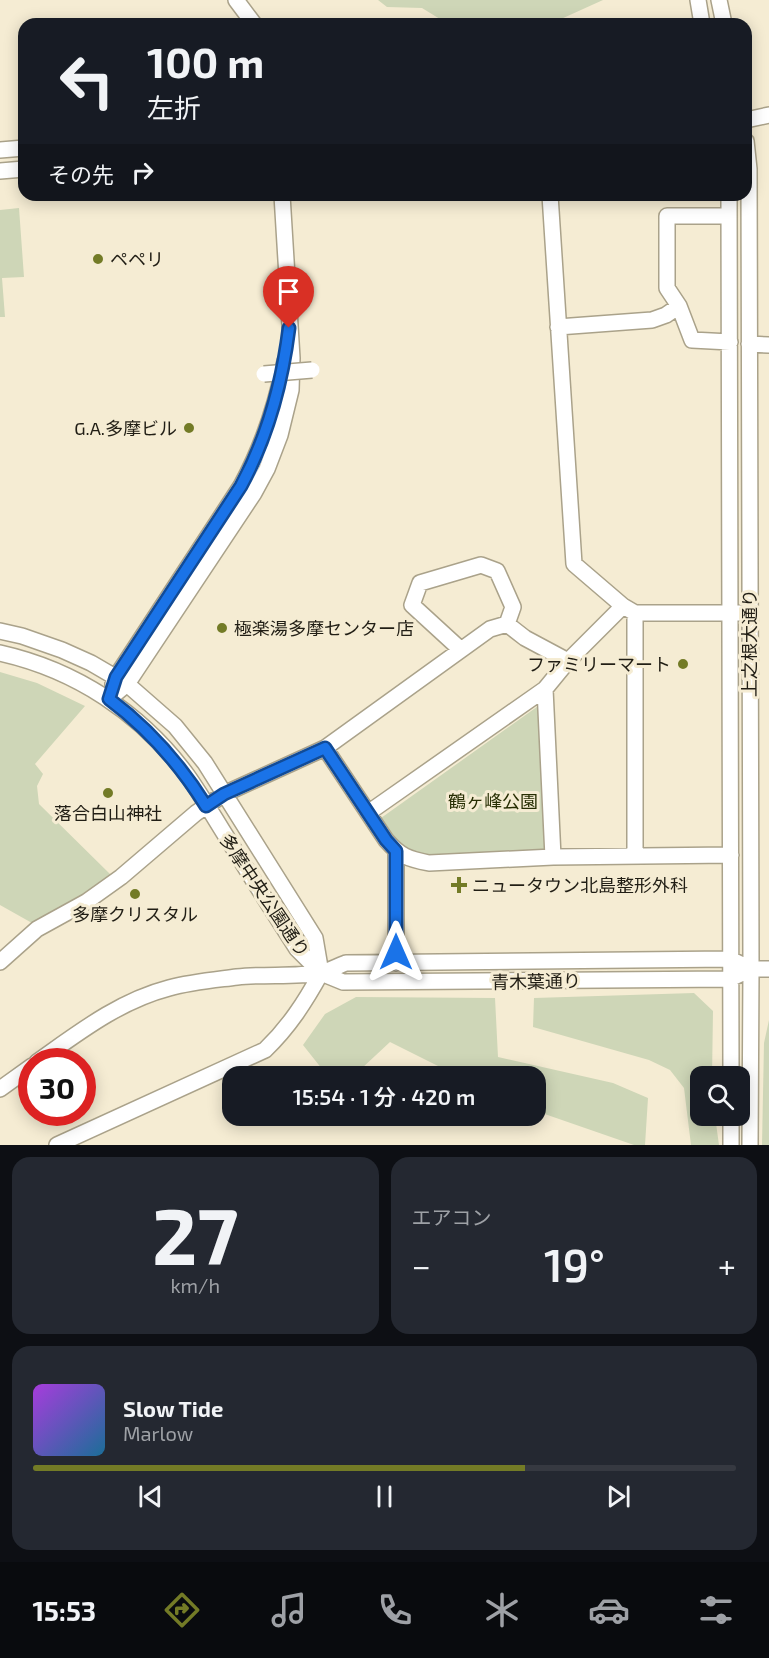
<!DOCTYPE html>
<html lang="ja">
<meta charset="utf-8">
<style>
body{margin:0;font-family:"Exo 2","Noto Sans JP",sans-serif;background:#242831;color:#f1f3f6;height:100vh;display:flex;flex-direction:column;font-size:22px;white-space:nowrap}
*{box-sizing:border-box;margin:0}
p{font-size:20px;color:#9ea1a6}
.icon{flex:none;width:33px;height:33px;fill:none;stroke:currentColor;stroke-width:2;stroke-linecap:round;stroke-linejoin:round}
.map{position:relative;height:1145px;overflow:hidden}
.sheet{display:flex;flex-direction:column;gap:12px;padding:12px;background:#0d0f14;flex:1}
.sheet>*{flex:none}
.banner{position:absolute;left:18px;top:18px;width:734px;height:183px;border-radius:18px;box-shadow:0 3px 15px #0003;background:#171b24;color:#f1f3f6;overflow:hidden}
.tools{position:absolute;left:690px;top:1066px;display:grid;gap:12px}
.tools a{display:grid;place-items:center;width:60px;height:60px;border-radius:12px;background:#171b24;box-shadow:0 3px 15px #0003;font-size:30px}
.speed{position:absolute;left:18px;top:1048px;display:flex;gap:12px;font-size:30px;font-weight:700;text-align:center}
.speed>*{display:grid;place-content:center;width:78px;height:78px;border-radius:50%;background:#171b24;box-shadow:0 3px 15px #0003;line-height:1}
.speed .limit{border:9px solid #d22;background:#fff;color:#111}
.pin{position:absolute;display:grid;place-items:center;width:51px;height:51px;color:#fff;margin:-62px -26px;border-radius:50% 50% 50% 0;rotate:-45deg;box-shadow:0 0 6px #0007}
.pin .icon{rotate:45deg}
.me{position:absolute;width:66px;margin:-33px;rotate:0deg;stroke-linejoin:round;filter:drop-shadow(0 0 4px #0008)}
.turn{display:flex;align-items:center;gap:21px;height:126px;padding:0 30px;font-size:27px}
.turn .icon{width:78px;height:78px;stroke-width:2.5}
.turn b{display:block;font-size:42px;line-height:51px}
.then{display:flex;align-items:center;height:57px;padding:0 30px;background:#0003;gap:12px;font-size:22px}
.big{font-size:45px;font-weight:600;line-height:1.1}
.sheet .card{flex:1;display:flex;flex-direction:column;justify-content:center;gap:9px;min-width:0;padding:0 21px;border-radius:18px;background:#242831}
.sheet .dial{align-items:center;gap:0}
.dial b{font-size:78px;line-height:1}
.song{display:flex;align-items:center;gap:18px}
.cover{width:72px;height:72px;border-radius:9px;background:linear-gradient(135deg,hsl(280 70% 55%),hsl(200 70% 35%))}
.played{height:6px;border-radius:3px;background:linear-gradient(90deg,#737b26 70%,#363941 70%)}
.keys{display:flex;justify-content:space-around;direction:ltr}
.heat{display:flex;justify-content:space-between;align-items:center;font-size:33px;direction:ltr}
.sheet .tiles{flex:1;display:grid;gap:12px;grid-template-columns:1fr 1fr}
.card:last-child{grid-column:span 2}
.trip{position:absolute;left:222px;top:1066px;width:324px;height:60px;border-radius:18px;background:#171b24;box-shadow:0 3px 15px #0003;font-weight:600;line-height:60px;text-align:center}
.dock{display:flex;height:96px;justify-content:space-around;align-items:center;background:#090b0e;color:#9ea1a6}
.dock .icon{width:42px;height:42px}
.dock .selected{color:#737b26}
.dock b{font-size:27px;color:#f1f3f6}
.map>svg:first-child{display:block}
.green{fill:#ced6b7}
.lines{fill:none;stroke-linecap:round;stroke-linejoin:round}
.minor-casing{stroke:#aaa28a;stroke-width:18}
.minor{stroke:#fff;stroke-width:15}
.minor-bridge-casing{stroke:#aaa28a;stroke-width:18;stroke-linecap:butt}
.minor-bridge{stroke:#fff;stroke-width:15}
.route-casing{stroke:#114b97;stroke-width:15}
.route{stroke:#1a73e8;stroke-width:10}
.poi-dot{fill:#737b26;stroke:#f5ecd3;stroke-width:2}
.labels{text-anchor:middle;dominant-baseline:central;stroke-width:6;stroke-linejoin:round;paint-order:stroke}
.poi-label{font-size:18px;fill:#211e15;stroke:#f5ecd3;text-anchor:start}
.street-label{font-size:18px;fill:#211e15;stroke:#f5ecd3}
.park-label{font-size:18px;fill:#272e03;stroke:#f5ecd3}
</style>
<div class="map">
<svg width="769" height="1145" viewBox="0 0 769 1145">
<rect width="100%" height="100%" fill="#f5ecd3"/>
<path class="green" d="M378 0H603L550 24H448L422 8 387 7Z
M19 208 24 277 2 278 5 317H0V210Z
M0 672 37 683 85 706 35 764 43 774 37 786 39 804 111 875 80 896 32 923 0 905Z
M541 704 547 851 428 855C399 850 396 841 381 818Z
M694 993 713 1011 712 1077H700V1116H715L719 1145H691L684 1088 670 1070 649 1060 533 1027 534 998Z
M356 997 495 998 498 1057 613 1083 648 1098 645 1145H634L536 1111V1077H460L390 1042 361 1069 326 1074 303 1045 325 1014Z
M769 1020V1145H762L764 1043Z"/>
<g class="lines">
<defs>
<path id="minor" d="M236 0 254 24
M698 0 702 24
M719 0 724 24
M746 120 769 115
M746 141 749 169 751 969 750 1145
M0 150 24 148
M0 171 24 169
M550 195 574 564 623 606 635 613H740
M729 195 731 1077
M729 216H667V288L679 306 692 340 730 342
M558 327 652 320 666 315 679 306
M749 344 769 345
M0 631 22 636 62 650 91 663 127 684 175 726 205 763 315 938 321 973
M460 649 412 605 420 583 481 565 497 571 513 607 507 624
M0 653C76 670 141 713 187 775 202 796 215 819 229 841 251 877 274 913 297 949L321 973 343 982 730 979 751 969
M113 684 116 677 241 486C263 446 276 406 285 361
M545 689 553 857
M109 699 127 684 254 493 267 469 280 435 291 390 292 358 282 195
M325 748 386 840C400 856 408 859 429 863L553 857 731 855
M368 813 545 689 568 661 623 606
M396 851V963
M635 855V613
M0 962 37 929 86 902 121 877 196 813 224 794 325 748 490 629 507 624 525 638 568 661
M37 1062C78 1033 119 1001 169 988 191 982 214 980 237 977 264 974 294 977 320 973 329 971 338 966 346 963L730 959 751 969H769
M0 1089 32 1066
M731 1116V1145
M57 1145 265 1050C289 1027 305 1002 321 973"/>
</defs>
<use href="#minor" class="minor-casing"/>
<use href="#minor" class="minor"/>
<defs>
<path id="minor-bridge" d="M264 374 312 370"/>
</defs>
<use href="#minor-bridge" class="minor-bridge-casing"/>
<use href="#minor-bridge" class="minor-bridge"/>
</g>
<g class="lines">
<defs>
<path id="route" d="M289 328C282 384 268 436 241 486L116 677 109 699C149 729 180 764 206 806L224 794 325 748 386 840 396 851V952"/>
</defs>
<use href="#route" class="route-casing"/>
<use href="#route" class="route"/>
</g>
<g class="poi-dot">
<circle cx="98" cy="259" r="6"/>
<circle cx="189" cy="428" r="6"/>
<circle cx="222" cy="628" r="6"/>
<circle cx="683" cy="664" r="6"/>
<circle cx="108" cy="793" r="6"/>
<path d="M456 876h6v6h6v6h-6v6h-6v-6h-6v-6h6z"/>
<circle cx="135" cy="894" r="6"/>
</g>
<g class="labels">
<g class="poi-label">
<text x="110" y="259">ペペリ</text>
<text x="177" y="428" text-anchor="end">G.A.多摩ビル</text>
<text x="234" y="628">極楽湯多摩センター店</text>
<text x="671" y="664" text-anchor="end">ファミリーマート</text>
<text x="108" y="813" text-anchor="middle">落合白山神社</text>
<text x="472" y="885">ニュータウン北島整形外科</text>
<text x="135" y="914" text-anchor="middle">多摩クリスタル</text>
</g>
<g class="street-label">
<text transform="translate(749 643) rotate(-90)">上之根大通り</text>
<text transform="translate(265 895) rotate(56)">多摩中央公園通り</text>
<text transform="translate(536 981) rotate(-1)">青木葉通り</text>
</g>
<g class="park-label">
<text x="493" y="801">鶴ヶ峰公園</text>
</g>
</g>
</svg>
<div class="tools">
<a><svg class="icon" aria-label="search" viewBox="0 0 24 24"><circle cx="10" cy="10" r="6"/><path d="M15 15l6 6"/></svg></a>
</div>
<div class="speed"><div class="limit">30</div></div>
<div class="pin" style="left:289px;top:328px;background:#d93025"><svg class="icon" aria-label="arrive" viewBox="0 0 24 24"><path d="M6 21V4h12l-3 4 3 4H6"/></svg></div>
<svg class="me" style="left:396px;top:952px" viewBox="-20 -20 40 40"><path d="M0-17L14 15 0 8-14 15z" fill="#1a73e8" stroke="#fff" stroke-width="4"/></svg>
<div class="trip">15:54 · 1 分 · 420 m</div>
<div class="banner">
<div class="turn"><svg class="icon" aria-label="left" viewBox="0 0 24 24"><path d="M17 20v-9H6M10 6l-5 5 5 5"/></svg><div><b>100 m</b>左折</div></div>
<div class="then">その先<svg class="icon" aria-label="right" viewBox="0 0 24 24"><path d="M7 20v-9h11M14 6l5 5-5 5"/></svg></div>
</div>
</div>
<section class="sheet">
<div class="tiles">
<div class="card dial"><b>27</b><p>km/h</p></div>
<div class="card"><p>エアコン</p>
<div class="heat"><a>−</a><b class="big">19°</b><a>+</a></div>
</div>
<div class="card">
<div class="song"><i class="cover"></i><div><b>Slow Tide</b><p>Marlow</p></div></div>
<div class="played"></div>
<div class="keys"><svg class="icon" aria-label="previous" viewBox="0 0 24 24"><path d="M18 5L8 12l10 7zM5 5v14"/></svg><svg class="icon" aria-label="pause" viewBox="0 0 24 24"><path d="M8 5v14M16 5v14"/></svg><svg class="icon" aria-label="next" viewBox="0 0 24 24"><path d="M6 5l10 7-10 7zM19 5v14"/></svg></div>
</div>
</div>
</section>
<nav class="dock">
<b>15:53</b>
<svg class="icon selected" aria-label="directions" viewBox="0 0 24 24"><path d="M12 3l9 9-9 9-9-9zM9 14v-3h6M13 9l2 2-2 2"/></svg>
<svg class="icon" aria-label="music" viewBox="0 0 24 24"><path d="M9 18V5l10-2v13"/><circle cx="6" cy="18" r="3"/><circle cx="16" cy="16" r="3"/></svg>
<svg class="icon" aria-label="phone" viewBox="0 0 24 24"><path d="M5 4h4l2 5-3 2q2 4 5 5l2-3 5 2v4C11 20 4 13 5 4z"/></svg>
<svg class="icon" aria-label="climate" viewBox="0 0 24 24"><path d="M12 3v18M4 7l16 10M4 17L20 7"/></svg>
<svg class="icon" aria-label="car" viewBox="0 0 24 24"><path d="M5 17H2v-5l4-1 3-4h7l3 4 3 1v5h-3M9 17h6M6 11h13"/><circle cx="7" cy="17" r="2"/><circle cx="17" cy="17" r="2"/></svg>
<svg class="icon" aria-label="filters" viewBox="0 0 24 24"><path d="M4 7h16M4 17h16"/><circle cx="9" cy="7" r="2"/><circle cx="15" cy="17" r="2"/></svg>
</nav>
